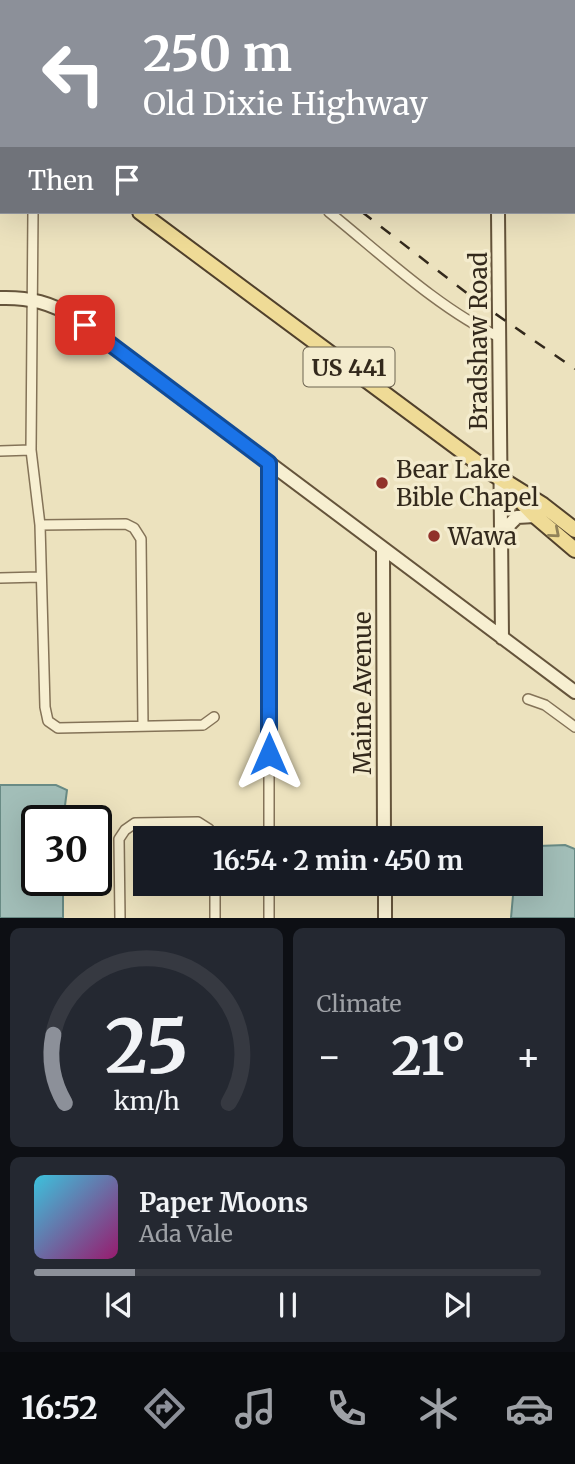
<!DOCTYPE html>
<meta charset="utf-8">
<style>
body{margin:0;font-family:Merriweather,serif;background:#242831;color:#f1f3f6;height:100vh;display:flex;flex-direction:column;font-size:26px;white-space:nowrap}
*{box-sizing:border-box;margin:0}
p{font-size:23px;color:#9ea1a6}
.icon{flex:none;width:38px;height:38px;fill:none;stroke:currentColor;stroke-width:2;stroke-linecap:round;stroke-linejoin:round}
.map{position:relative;height:918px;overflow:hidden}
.drawer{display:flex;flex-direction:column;gap:10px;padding:10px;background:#0d0f14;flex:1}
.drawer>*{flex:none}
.hud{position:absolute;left:0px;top:0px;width:576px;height:214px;box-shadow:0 7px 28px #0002;background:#8c9099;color:#fff;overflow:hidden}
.speed{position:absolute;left:21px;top:805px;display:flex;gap:14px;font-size:35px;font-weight:700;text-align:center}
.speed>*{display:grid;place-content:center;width:91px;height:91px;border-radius:50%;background:#171b24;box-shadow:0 7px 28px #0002;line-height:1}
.speed .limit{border:4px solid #111;border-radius:10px;background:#fff;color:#111}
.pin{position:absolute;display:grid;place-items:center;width:60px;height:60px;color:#fff;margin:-30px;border-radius:14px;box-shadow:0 4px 10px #0006}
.me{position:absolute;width:77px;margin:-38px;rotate:0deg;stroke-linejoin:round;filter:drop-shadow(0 0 5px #0008)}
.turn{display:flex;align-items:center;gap:24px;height:147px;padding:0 28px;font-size:32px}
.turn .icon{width:91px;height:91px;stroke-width:2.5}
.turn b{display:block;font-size:49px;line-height:60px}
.then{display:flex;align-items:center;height:66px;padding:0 28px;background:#0003;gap:14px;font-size:26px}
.big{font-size:52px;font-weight:700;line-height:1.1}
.drawer .widget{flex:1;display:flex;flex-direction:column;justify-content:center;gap:10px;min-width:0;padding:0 24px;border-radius:10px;background:#242831}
.drawer .dial{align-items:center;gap:0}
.dial svg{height:182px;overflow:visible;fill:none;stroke:#363941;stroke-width:7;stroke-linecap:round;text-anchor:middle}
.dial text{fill:#f1f3f6;stroke:none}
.song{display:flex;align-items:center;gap:21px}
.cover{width:84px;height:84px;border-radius:10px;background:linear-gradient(135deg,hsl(190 70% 55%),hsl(320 70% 35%))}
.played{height:7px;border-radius:4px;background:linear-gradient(90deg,#8c9099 20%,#363941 20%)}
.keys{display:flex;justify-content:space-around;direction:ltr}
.heat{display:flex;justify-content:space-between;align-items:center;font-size:38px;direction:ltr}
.drawer .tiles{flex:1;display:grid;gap:10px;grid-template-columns:1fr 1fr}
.widget:last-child{grid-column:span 2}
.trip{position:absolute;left:133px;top:826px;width:410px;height:70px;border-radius:0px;background:#171b24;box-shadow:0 7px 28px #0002;font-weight:700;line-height:70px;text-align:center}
.dock{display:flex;height:112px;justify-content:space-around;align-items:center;background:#090b0e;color:#9ea1a6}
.dock .icon{width:49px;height:49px}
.dock .active{color:#8c9099}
.dock b{font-size:32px;color:#f1f3f6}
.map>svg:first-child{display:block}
.water{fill:#a2beb8;stroke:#698b85;stroke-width:2}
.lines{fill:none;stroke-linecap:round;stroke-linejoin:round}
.street-casing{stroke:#847358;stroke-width:12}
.secondary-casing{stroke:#65543b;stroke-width:16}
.primary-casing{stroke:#51412c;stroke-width:18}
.street{stroke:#f7efd1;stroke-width:9}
.secondary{stroke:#f7efd1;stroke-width:12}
.primary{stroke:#efdb96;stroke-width:14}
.rail{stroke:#33291c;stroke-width:2.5;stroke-dasharray:12 12;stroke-linecap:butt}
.oneway{stroke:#918259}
.route-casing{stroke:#114b97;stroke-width:18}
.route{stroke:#1a73e8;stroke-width:12}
.poi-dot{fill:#91322a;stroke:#f4ecce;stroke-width:2.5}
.labels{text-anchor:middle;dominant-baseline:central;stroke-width:7;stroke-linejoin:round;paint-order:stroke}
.shield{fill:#f4ecce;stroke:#6d6451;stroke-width:2}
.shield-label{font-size:23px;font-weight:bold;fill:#33291c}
.street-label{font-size:24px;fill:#33291c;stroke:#f4ecce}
.poi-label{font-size:24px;fill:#33291c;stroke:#f4ecce;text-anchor:start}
</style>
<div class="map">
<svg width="575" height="918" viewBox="0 0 575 918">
<rect width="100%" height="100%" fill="#ece2be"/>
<path class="water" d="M0 785H56L67 790 63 821H37V880H63V918H0Z
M565 845 575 849V918H511L514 884H530V849L538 846Z"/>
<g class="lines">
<defs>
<path id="street" d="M371 0V2
M34 2V0
M574 129H575
M0 137 2 136
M33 212 31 450 40 525 45 707 48 721 58 728 203 725 214 717
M329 212C380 253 440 310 499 337
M0 451 31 450
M40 525 126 524 134 528 141 539 143 726
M0 578 40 577
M528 699 545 705 575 727
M269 837 384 835
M269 838V463
M215 884V918
M269 884V918
M120 918 119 839 125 830 135 823 198 822 209 829 213 838"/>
<path id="secondary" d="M497 0V2
M498 212 502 638
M0 298C30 297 51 303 76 318L575 692
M504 539 509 525 517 517 535 516
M383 548 384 838
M385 884V918"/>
<path id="primary" d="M0 100H2
M0 115 2 116
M140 212 490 472 543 505 575 530
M514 494 535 516 575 550"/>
</defs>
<use href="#street" class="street-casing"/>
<use href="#secondary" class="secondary-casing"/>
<use href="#primary" class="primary-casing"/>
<use href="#street" class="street"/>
<use href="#secondary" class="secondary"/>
<use href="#primary" class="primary"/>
<path class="rail" d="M93 0 95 2
M362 212 477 301 575 369"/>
</g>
<defs><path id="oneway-chevron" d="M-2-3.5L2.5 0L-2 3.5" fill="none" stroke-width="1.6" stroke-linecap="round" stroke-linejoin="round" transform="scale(1.75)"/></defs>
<use class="oneway" href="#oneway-chevron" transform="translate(555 533) rotate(41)"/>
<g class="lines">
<defs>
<path id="route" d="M85 325 269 463V754"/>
</defs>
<use href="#route" class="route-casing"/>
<use href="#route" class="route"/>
</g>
<g class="poi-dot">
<circle cx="382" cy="483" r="7"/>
<circle cx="434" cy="536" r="7"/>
</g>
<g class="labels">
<rect class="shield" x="303.5" y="347.5" width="91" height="39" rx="5"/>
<g class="shield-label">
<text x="349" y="367">US 441</text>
</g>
<g class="street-label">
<text transform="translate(478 341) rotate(-90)">Bradshaw Road</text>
<text transform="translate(362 693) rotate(-90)">Maine Avenue</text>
</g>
<g class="poi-label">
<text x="396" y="469">Bear Lake<tspan x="396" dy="28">Bible Chapel</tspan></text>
<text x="448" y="536">Wawa</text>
</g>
</g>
</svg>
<div class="speed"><div class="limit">30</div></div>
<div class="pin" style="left:85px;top:325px;background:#d93025"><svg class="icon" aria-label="arrive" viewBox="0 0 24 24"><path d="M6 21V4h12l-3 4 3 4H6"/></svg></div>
<svg class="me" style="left:269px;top:754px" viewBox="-20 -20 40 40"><path d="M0-17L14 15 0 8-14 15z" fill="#1a73e8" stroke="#fff" stroke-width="4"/></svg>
<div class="trip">16:54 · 2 min · 450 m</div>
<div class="hud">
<div class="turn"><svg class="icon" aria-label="left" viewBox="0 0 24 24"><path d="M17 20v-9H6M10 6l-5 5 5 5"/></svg><div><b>250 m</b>Old Dixie Highway</div></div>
<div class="then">Then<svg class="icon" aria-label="arrive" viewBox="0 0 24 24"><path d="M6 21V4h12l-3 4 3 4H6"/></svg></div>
</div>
</div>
<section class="drawer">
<div class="tiles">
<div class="widget dial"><svg viewBox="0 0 100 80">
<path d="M14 69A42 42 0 1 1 86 69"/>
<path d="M14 69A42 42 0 0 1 9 39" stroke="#8c9099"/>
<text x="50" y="56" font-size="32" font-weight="700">25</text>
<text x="50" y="72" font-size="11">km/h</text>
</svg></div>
<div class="widget"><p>Climate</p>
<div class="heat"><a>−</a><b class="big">21°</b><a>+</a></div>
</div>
<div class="widget">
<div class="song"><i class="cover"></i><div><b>Paper Moons</b><p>Ada Vale</p></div></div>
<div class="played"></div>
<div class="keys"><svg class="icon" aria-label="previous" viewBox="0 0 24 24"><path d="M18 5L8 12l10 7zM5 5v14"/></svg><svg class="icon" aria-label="pause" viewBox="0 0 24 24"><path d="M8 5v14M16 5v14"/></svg><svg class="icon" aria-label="next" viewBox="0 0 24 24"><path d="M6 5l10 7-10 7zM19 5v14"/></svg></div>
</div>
</div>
</section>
<nav class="dock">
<b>16:52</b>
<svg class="icon active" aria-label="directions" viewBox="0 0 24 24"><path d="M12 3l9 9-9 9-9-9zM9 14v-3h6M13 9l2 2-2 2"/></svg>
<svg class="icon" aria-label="music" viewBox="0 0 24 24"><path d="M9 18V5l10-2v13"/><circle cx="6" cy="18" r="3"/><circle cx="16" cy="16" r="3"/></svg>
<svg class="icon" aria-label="phone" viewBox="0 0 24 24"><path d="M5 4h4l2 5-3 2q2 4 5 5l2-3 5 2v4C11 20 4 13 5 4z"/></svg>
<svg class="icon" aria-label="climate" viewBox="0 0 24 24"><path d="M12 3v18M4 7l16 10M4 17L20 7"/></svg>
<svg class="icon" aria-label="car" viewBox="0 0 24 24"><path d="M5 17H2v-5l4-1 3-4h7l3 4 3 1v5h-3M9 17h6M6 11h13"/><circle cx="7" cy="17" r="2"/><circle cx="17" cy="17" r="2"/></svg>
</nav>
